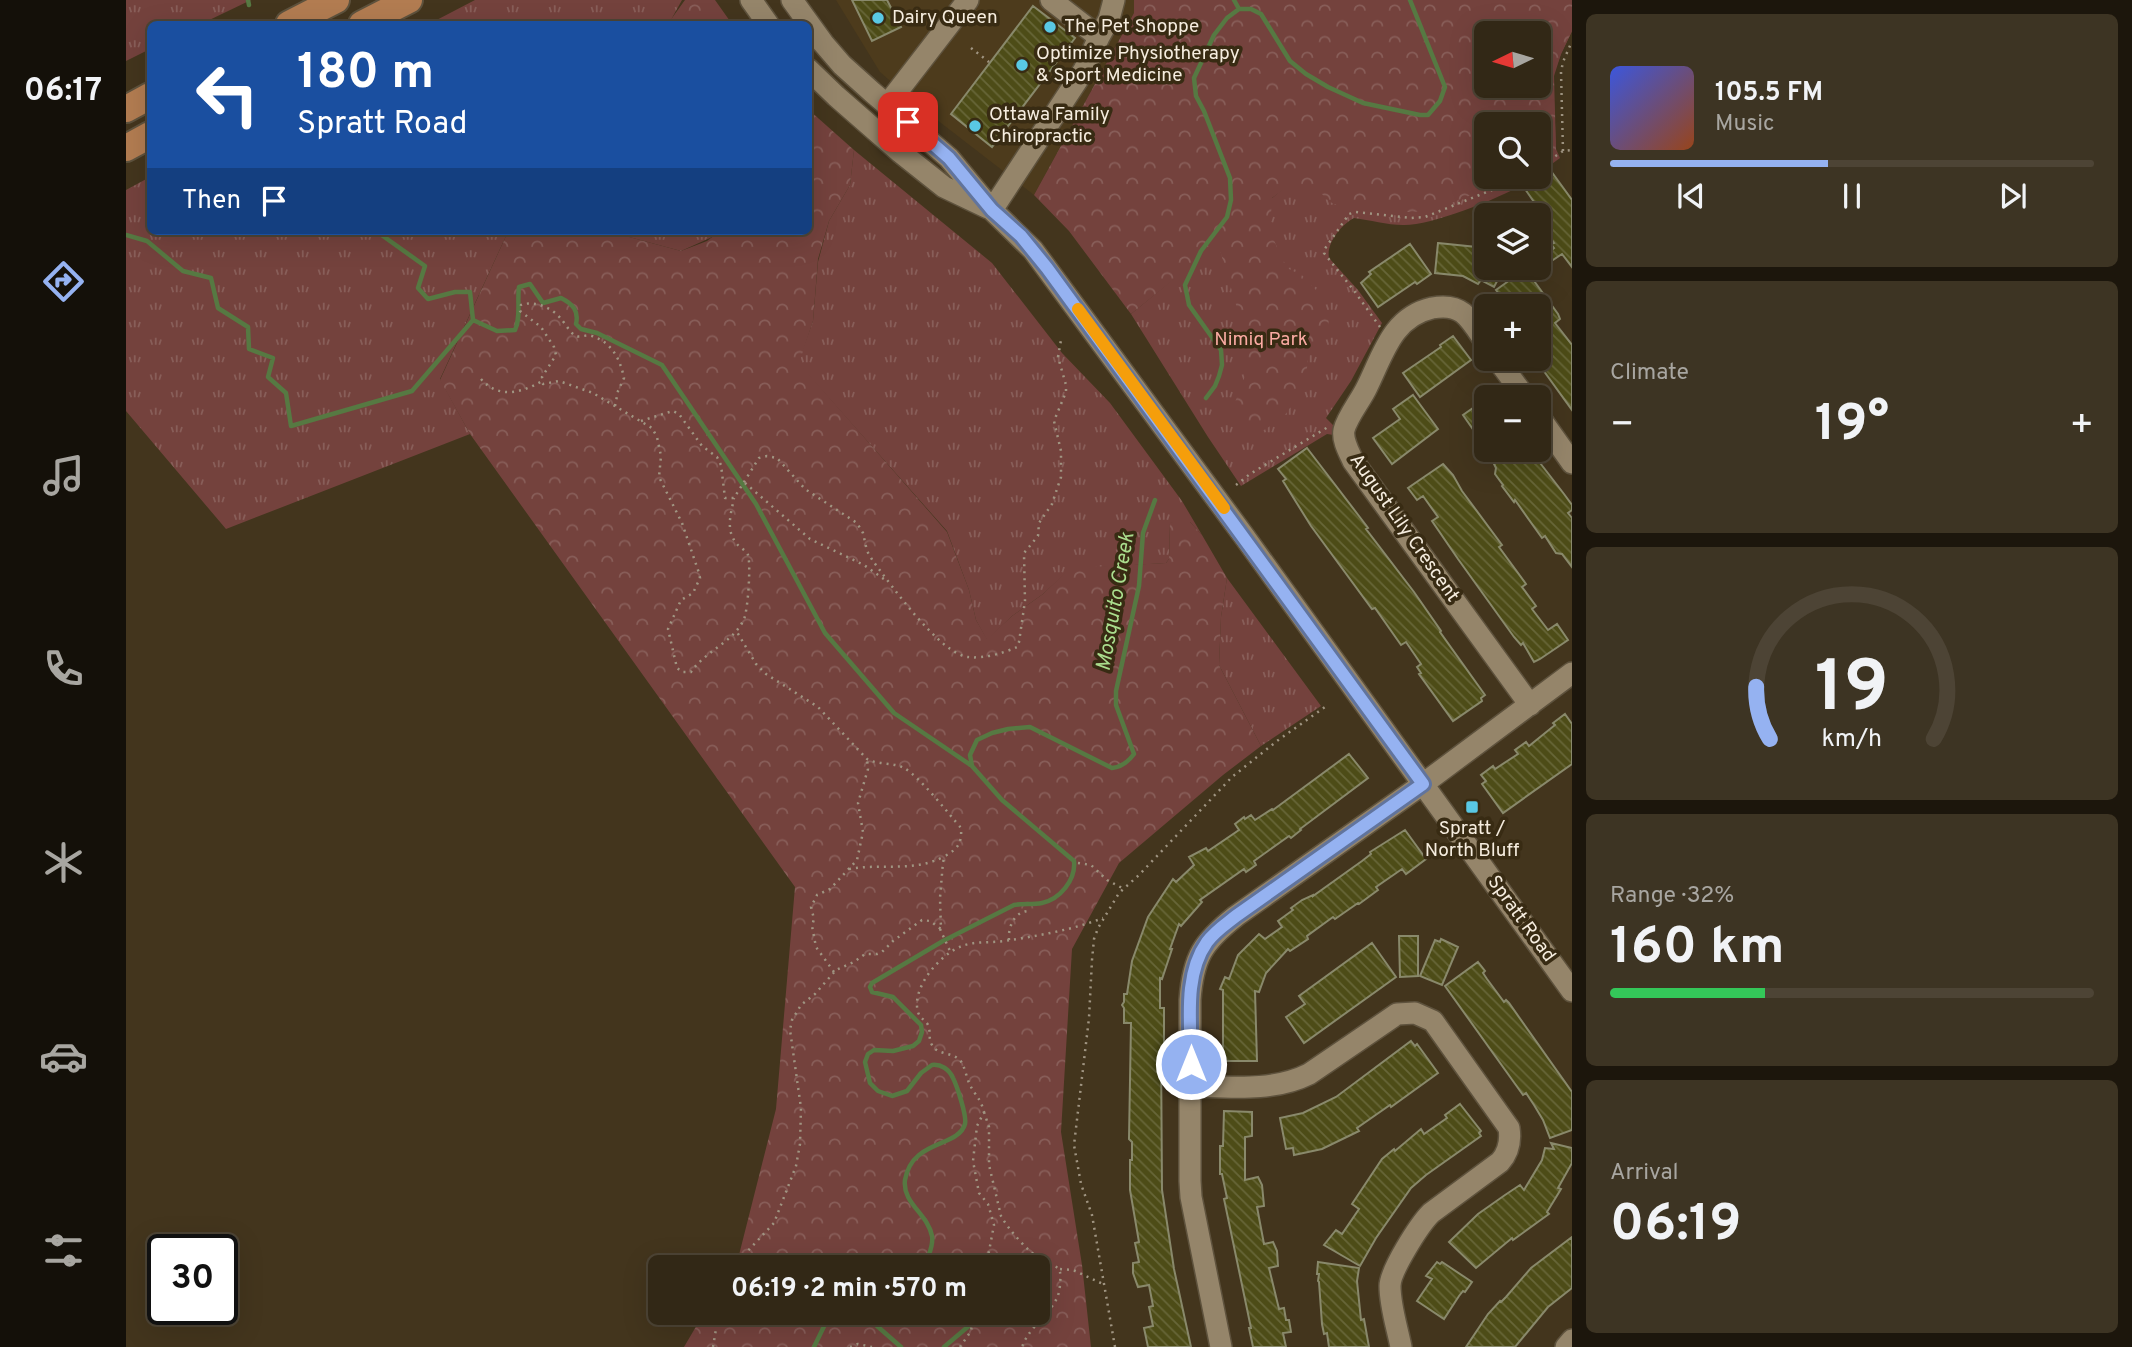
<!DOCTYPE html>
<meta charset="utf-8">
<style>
body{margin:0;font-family:Overpass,sans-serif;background:#3d3423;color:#f1f3f6;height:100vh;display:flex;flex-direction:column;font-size:26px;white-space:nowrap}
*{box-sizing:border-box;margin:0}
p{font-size:23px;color:#a8a6a1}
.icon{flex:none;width:38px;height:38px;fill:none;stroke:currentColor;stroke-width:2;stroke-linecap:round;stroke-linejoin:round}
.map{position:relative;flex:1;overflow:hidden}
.details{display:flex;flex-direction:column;gap:14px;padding:14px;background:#1c160c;width:560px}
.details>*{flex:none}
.hud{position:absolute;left:21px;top:21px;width:665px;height:214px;border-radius:10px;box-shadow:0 7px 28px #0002,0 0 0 2px #4d4435;background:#1a4fa0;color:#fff;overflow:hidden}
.needle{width:46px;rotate:265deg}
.controls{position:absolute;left:1348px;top:21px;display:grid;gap:14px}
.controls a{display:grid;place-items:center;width:77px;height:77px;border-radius:10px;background:#322816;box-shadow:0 7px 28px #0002,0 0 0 2px #4d4435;font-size:35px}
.speed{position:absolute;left:21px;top:1234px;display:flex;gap:14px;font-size:35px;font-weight:700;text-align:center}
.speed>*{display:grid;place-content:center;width:91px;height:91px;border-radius:50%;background:#322816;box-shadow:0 7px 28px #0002,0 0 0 2px #4d4435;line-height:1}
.speed .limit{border:4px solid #111;border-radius:10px;background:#fff;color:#111}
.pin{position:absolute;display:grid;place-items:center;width:60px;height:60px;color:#fff;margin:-30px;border-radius:14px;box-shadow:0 4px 10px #0006}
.me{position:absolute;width:77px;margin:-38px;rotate:0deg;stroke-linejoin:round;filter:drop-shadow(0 0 5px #0008)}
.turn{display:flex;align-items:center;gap:24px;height:147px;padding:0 35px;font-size:32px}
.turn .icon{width:91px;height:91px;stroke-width:2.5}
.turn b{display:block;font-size:49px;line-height:60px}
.then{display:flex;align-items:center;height:66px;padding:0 35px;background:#0003;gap:14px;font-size:26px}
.big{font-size:52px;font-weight:700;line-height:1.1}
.details .widget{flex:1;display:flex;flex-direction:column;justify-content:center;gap:10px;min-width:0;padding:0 24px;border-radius:10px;background:#3d3423}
.details .dial{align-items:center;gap:0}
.dial svg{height:182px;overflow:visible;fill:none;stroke:#4d4435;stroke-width:7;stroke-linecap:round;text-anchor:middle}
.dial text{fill:#f1f3f6;stroke:none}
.song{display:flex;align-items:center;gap:21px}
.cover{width:84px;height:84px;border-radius:10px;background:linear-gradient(135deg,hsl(230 70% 55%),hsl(20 70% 35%))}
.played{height:7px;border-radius:4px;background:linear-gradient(90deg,#95b2f1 45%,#4d4435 45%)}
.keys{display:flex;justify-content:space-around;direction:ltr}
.heat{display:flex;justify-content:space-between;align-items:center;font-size:38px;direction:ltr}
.charge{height:10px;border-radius:5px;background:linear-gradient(90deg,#34c759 32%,#4d4435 0)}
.trip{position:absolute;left:522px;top:1255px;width:402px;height:70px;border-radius:10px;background:#322816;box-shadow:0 7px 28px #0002,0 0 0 2px #4d4435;font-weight:700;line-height:70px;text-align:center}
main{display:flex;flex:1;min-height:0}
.menu{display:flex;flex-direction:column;width:126px;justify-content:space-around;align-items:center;background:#141009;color:#a8a6a1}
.menu .icon{width:49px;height:49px}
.menu .current{color:#95b2f1}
.menu b{font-size:32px;color:#f1f3f6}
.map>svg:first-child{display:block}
.built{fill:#4d3b1c}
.grass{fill:url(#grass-tufts)}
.forest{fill:url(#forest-crowns);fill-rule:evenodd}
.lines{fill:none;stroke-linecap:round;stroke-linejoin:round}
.stream{stroke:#567942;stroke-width:4.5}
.building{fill:url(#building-back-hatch);stroke:#89896b;stroke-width:2}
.minor-casing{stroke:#5e523d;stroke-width:24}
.major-casing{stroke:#5e523d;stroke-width:30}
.path{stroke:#a09582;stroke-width:2.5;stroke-dasharray:2 5;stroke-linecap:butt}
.minor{stroke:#95856a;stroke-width:21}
.major{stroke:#b27c51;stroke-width:26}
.route-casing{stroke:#61749d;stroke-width:18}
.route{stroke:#95b2f1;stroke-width:12}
.slow{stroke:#f59e0b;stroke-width:12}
.poi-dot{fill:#59c8e4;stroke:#382b13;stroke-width:2.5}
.labels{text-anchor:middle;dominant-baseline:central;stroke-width:7;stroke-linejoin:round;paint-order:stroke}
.poi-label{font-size:19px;fill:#f6eddf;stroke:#382b13;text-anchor:start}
.park-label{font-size:19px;fill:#faaaa2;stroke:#382b13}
.street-label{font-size:19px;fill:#f6eddf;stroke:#382b13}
.water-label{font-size:21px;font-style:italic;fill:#aadd8d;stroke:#382b13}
</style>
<main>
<nav class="menu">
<b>06:17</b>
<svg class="icon current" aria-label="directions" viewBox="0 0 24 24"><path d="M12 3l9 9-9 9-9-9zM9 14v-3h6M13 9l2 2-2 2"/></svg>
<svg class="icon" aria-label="music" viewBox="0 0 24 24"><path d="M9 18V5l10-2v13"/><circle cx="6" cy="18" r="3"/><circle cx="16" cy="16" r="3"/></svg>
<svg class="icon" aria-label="phone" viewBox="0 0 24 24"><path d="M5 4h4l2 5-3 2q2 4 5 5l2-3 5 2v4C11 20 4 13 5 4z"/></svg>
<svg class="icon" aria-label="climate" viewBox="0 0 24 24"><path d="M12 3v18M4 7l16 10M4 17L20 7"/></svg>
<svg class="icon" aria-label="car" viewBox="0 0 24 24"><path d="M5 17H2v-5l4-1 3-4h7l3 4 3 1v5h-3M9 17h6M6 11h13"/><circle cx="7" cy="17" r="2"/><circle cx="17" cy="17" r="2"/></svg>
<svg class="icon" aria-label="filters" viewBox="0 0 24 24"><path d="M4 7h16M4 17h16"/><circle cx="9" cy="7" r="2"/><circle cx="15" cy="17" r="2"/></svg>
</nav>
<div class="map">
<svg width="1446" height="1347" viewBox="0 0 1446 1347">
<defs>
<pattern id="grass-tufts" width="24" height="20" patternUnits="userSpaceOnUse" patternTransform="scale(1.75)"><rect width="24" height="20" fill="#74423d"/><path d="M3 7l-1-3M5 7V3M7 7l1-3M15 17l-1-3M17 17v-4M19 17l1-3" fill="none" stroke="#885e59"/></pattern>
<pattern id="forest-crowns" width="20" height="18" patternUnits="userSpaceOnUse" patternTransform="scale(1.75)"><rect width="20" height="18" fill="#74423d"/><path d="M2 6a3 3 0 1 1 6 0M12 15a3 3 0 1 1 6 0" fill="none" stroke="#885e59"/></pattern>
<pattern id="building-back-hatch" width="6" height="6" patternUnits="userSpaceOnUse" patternTransform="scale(1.75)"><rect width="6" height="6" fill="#4d4c17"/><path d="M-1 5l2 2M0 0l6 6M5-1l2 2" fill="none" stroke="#676638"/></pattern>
</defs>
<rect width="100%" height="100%" fill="#43351d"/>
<path class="built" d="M710 0H1008V13L908 195 793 106 754 72Z"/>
<path class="grass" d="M0 0H125L75 24H24V49L0 61Z
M349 0H556L546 18 545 24H303Z
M1446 0V31L1435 54 1427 76 1430 149 1434 158 1412 174V124H1360V177H1409C1384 195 1306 226 1277 225 1261 225 1244 220 1228 218 1216 224 1200 243 1203 258L1232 290 1256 323 1225 381 1200 418 1210 428 1208 435 1201 434 1115 486 1082 437 1005 314 1241 120 1360 86H1412V33Z
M728 150 866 263 936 353 984 403 1056 501 1076 535 1064 522 1044 523 1043 559 1040 563 944 569 917 594 886 616 861 640 850 620 843 590 821 531 672 363 687 321 692 262 703 221 724 185Z
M24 177V231H388L380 236 314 379 344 434 100 529 0 411V190Z
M481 231H594L584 238 555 251Z
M1101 578 1195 706 1135 746 1093 665 1095 617Z"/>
<path class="forest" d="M559 0H589L606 24H545L546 18Z
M1008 0H1446V31L1435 54 1428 76 1430 150 1412 162V124H1360V177H1390L1313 208C1300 212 1288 212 1274 212 1258 211 1234 200 1220 209L1204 202 1193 191 1179 192 1161 187 1146 198 1144 232 1161 268 1177 276 1190 290 1203 317 1202 328 1196 339 1187 348 1182 359 1180 377 1169 401 1156 419 1138 430 1119 434 1109 424 1106 410 1119 376 1121 359 1119 335 1092 244 1005 314 943 231 908 195 1008 13ZM1360 33H1412V86H1360Z
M683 110 728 150 724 185 703 221 692 259 687 321 673 363 821 532 843 590 850 620 861 639 886 616 917 594 944 568 1040 563 1043 559 1044 523 1054 520 1064 522 1076 535 1101 578 1095 617 1093 665 1135 746 1097 775 993 863 946 949 935 1132 956 1265 965 1347H558L578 1313 912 1312V1267H606L613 1255 650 1109 669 887 344 434 314 380 380 236 388 231H481L555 251 581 241 594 231H682Z"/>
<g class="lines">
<path class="stream" d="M122 0 123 5
M1108 0 1113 9
M250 231 299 266 292 288 302 299 329 292H344L347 320 371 331 389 330C395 318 391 301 393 287L404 284 417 303 435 298C447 304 453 311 450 324L455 329 471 333 536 365 630 504 699 633 768 713 846 766
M0 235 21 241 57 271 85 278 92 308 122 327 123 349 147 358 142 377 160 393 165 426 286 391 347 320
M1080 398 1089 386 1093 376 1096 365 1095 350 1063 305 1059 285 1075 251 1101 217 1105 200 1104 178 1078 111 1070 96 1068 78 1088 35 1101 18 1113 9H1125L1135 14 1164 61 1180 74 1202 87 1237 103 1294 115H1302L1314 101 1319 87 1284 0
M799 1267C801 1257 808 1247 806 1236 802 1214 776 1203 779 1180 786 1139 832 1148 839 1124 841 1116 831 1086 827 1078 823 1069 815 1064 806 1065L795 1073 781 1091 766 1096 752 1091 744 1083 739 1062 742 1054 748 1050 767 1051 787 1046 793 1041 796 1032 795 1025 767 997 746 992 744 987 746 983 817 941 888 905C897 903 906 905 916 903 934 899 950 880 948 861L876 800 846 766 844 755 851 740 866 733 882 729 904 727 986 768C996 767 1002 762 1008 754L990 705V691L1013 586 1017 533 1029 500
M735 1312 775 1347
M688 1347 703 1316 710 1312
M818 1347 844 1325 845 1319 841 1312"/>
</g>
<path class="building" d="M726 0H761L775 27 746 41Z
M907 6 949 38 866 147 825 114Z
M1425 171 1446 200V267L1436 254 1415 268 1412 265V261L1428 248 1425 244 1428 243 1412 221V219L1417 215 1399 189Z
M1312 243 1360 248V268H1378L1368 287 1355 280 1352 284 1337 276 1309 273Z
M1284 244 1305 274 1291 284 1289 282 1252 307 1235 283 1245 274 1243 272Z
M1398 270 1402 275 1403 274 1432 314 1434 319 1429 323 1446 345V410L1412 363V306H1382L1370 290Z
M1327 336 1345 360 1294 397 1277 373 1315 347 1314 345Z
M1287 395 1312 429 1266 464 1247 438 1274 419 1267 409Z
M1360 399V448L1337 415Z
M1181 448 1233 516 1242 528 1240 529 1288 592 1315 631 1314 632 1359 695 1355 698 1356 701 1327 721 1293 674 1295 673 1291 667 1295 664 1280 642 1275 645 1249 608 1246 609 1185 526 1157 481 1160 479 1152 469Z
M1361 450H1404L1438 494 1446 505V510L1442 513 1446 518V567L1436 554 1430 553 1419 536 1416 538 1389 500 1388 502 1376 486 1377 485 1369 474 1370 468 1368 464 1370 463Z
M1317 464 1327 475 1336 491 1376 545 1373 547 1400 584 1396 587 1410 606 1406 609 1422 630 1431 624 1442 640 1414 659 1408 662 1397 643 1395 645 1388 637 1332 559 1306 521 1312 517 1297 496 1291 500 1282 488Z
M1439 714 1446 724V764L1377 813 1356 784 1360 781 1355 775 1367 766 1369 769 1392 754 1389 750 1400 742 1403 746 1429 725 1427 723Z
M1223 754 1242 778 1174 829 1175 830 1165 838 1163 836 1128 861 1130 865 1120 872 1118 869 1074 900 1076 902 1055 926 1053 924 1044 949H1046L1036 979 1034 978V1008H1038V1047H1035L1036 1190 1048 1269 1065 1347H1022L1018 1328 1027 1326 1023 1307 1027 1306 1023 1285 1012 1287 1007 1273V1263L1013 1262 1009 1243 1013 1242 1004 1190V1160H1006V1142L1003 1139 1005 1023H998V1008L996 1005 998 1002V994H1001L1006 961 1022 917 1047 879 1050 882 1068 865 1063 857 1080 848 1082 851 1113 830 1109 824 1118 817 1119 819 1125 815 1129 820 1146 809 1147 810Z
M1279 830 1300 859 1280 874 1276 869 1250 887 1252 890 1233 904 1232 903 1209 919 1207 917 1181 936 1182 939 1164 951 1162 949 1140 973 1133 992 1129 991 1131 1061H1097V990L1094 989 1099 977 1103 979 1112 955 1133 934 1139 939 1156 927 1152 921 1167 910 1165 908 1176 900 1187 895V896L1236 861 1245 854 1244 852Z
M1273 936H1292V976L1274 977Z
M1315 939 1332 947 1316 985 1294 976 1309 940 1314 942Z
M1246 943 1270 977 1178 1043 1160 1017 1179 1004 1173 996Z
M1352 962 1359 971 1357 973 1361 979 1378 1002 1380 1000 1383 1003 1446 1092V1130L1424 1138 1417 1120 1408 1105 1400 1093 1397 1095 1319 986Z
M1285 1041 1289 1046 1291 1044 1312 1073 1265 1107 1264 1105 1231 1128 1233 1131 1196 1149 1168 1155 1167 1148 1160 1149 1154 1118 1177 1113 1210 1097Z
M1334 1104 1355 1131 1353 1133 1355 1136 1300 1175 1285 1188 1250 1238 1234 1266 1198 1245 1210 1230 1216 1234 1233 1209 1226 1204 1256 1159 1268 1149 1269 1151 1295 1129 1298 1134 1321 1118 1319 1115Z
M1098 1111 1126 1112V1136L1119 1137V1180L1132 1177 1136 1185 1138 1206 1131 1207 1138 1244 1147 1242 1151 1251 1152 1266 1143 1268 1153 1309 1158 1308 1160 1320H1163L1165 1332 1157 1333 1160 1347H1127L1126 1342 1123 1328H1125L1098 1199 1101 1198 1096 1174H1094V1146H1097Z
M1425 1143 1446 1148V1163L1432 1188 1435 1189 1421 1212 1423 1214 1387 1240 1386 1238 1350 1268 1323 1242 1352 1214 1379 1195 1394 1185 1398 1190 1416 1160 1419 1148 1428 1149Z
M1446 1237V1288L1422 1307 1389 1347H1340L1362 1314 1374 1301 1375 1302 1380 1297 1405 1268Z
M1192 1262 1233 1268 1231 1281 1235 1320 1238 1319 1243 1347H1203L1201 1333 1198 1334 1196 1324 1193 1282 1192 1281 1193 1274H1191Z
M1311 1262 1314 1264 1316 1262 1346 1282 1339 1292 1337 1291 1333 1296 1318 1319 1291 1301 1306 1279 1300 1276Z"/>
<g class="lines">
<defs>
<path id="minor" d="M625 0 642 24
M666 0 697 43 716 65 746 92 823 158 866 210 907 250 1118 536 1446 991
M973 37 983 19 988 0
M682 69 710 96 774 152 818 187 862 208
M761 105 842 0
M866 210 958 70 973 37 925 0
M1360 343C1353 333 1346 320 1337 313 1328 306 1317 306 1306 308 1266 317 1257 355 1241 387 1235 400 1221 417 1218 430 1216 440 1223 452 1227 461L1404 705
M1371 359 1399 397
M1412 415 1446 463
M1065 1086C1104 1087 1147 1092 1183 1074L1271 1014 1289 1013 1307 1021 1383 1128C1385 1141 1383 1152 1374 1162L1305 1213C1293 1225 1264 1271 1264 1286 1264 1306 1271 1327 1275 1347
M1095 1347 1065 1197 1064 1181V1000C1067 957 1077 942 1110 916L1297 784 1446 673
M1440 1347 1446 1340"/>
<path id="major" d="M163 24 210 0
M236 24 283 0
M0 109 24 96
M0 148 24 135"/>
</defs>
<use href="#minor" class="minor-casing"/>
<use href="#major" class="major-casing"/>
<path class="path" d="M845 48 863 62
M1437 151 1435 72 1437 62 1446 41
M1412 168 1437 151 1446 150
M1254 327 1229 292 1198 253V250L1223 214 1230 212 1285 218 1299 217 1398 177
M355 379C372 399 396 393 416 381
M489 406 492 391 498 378C494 358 485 342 466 336 461 334 454 338 450 336 444 333 439 323 435 319 427 308 408 300 395 305L394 311 415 327 428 347 430 355 416 377 417 384 433 381 467 393 526 428 531 437 535 456 533 477 556 523 573 573 574 578 567 593 555 600 542 629 551 668 556 672H565C579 651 608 642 618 619 622 610 625 564 622 555 620 550 614 548 611 544 599 530 605 514 608 498
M515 421 540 413 547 411 553 414 576 446 591 457 595 465 599 498H608L633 458 641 456 651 458 679 489 731 523 737 533 741 551 747 561C765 585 814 654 842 657 857 659 878 653 891 647L893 642 899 601 898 553 912 536 913 523 926 504 935 477V451L928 421 940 392V385L932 357 935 340
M619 483 684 539 738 565 762 582
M1110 485 1124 474 1202 427
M952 863 965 865 981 880 998 889
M723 869C755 863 788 873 819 856
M814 929 824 951
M883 940C882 927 888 912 902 911
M708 972 690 947 686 926 688 919 685 907 691 895 704 889 731 860 737 832 732 803 742 769 741 759
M858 1112 863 1127V1165L875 1216C882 1229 903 1253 916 1260 921 1263 932 1265 934 1272 935 1278 934 1292 931 1298 922 1317 903 1327 896 1347
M610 1267 617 1256 648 1223 670 1166 674 1144 675 1108 664 1030 666 1020 675 1005 689 994 710 970 728 962 739 954H751L756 952 767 941 796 920 804 921 815 929 814 898 817 862 819 856C832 849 836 843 835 828 823 814 793 776 778 768 766 762 752 765 741 759L692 707 640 674 630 664 611 632
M860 1267 868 1225 862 1204 853 1193 847 1161 851 1126 858 1112C854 1097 850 1097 844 1085 840 1077 839 1066 834 1060 826 1052 811 1055 806 1045 802 1039 805 1031 802 1025 799 1019 794 1019 792 1012 785 988 814 954 836 946 849 941 864 943 878 941 911 936 946 930 977 918
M934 1269 947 1270 977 1284
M587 1347 591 1323 590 1312
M724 1347 732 1344 746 1347
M834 1347 845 1331 848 1312
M989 1347 966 1215 955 1184 948 1145 963 1018 966 960 968 939 972 928 993 893 1013 875 1106 777 1151 741 1199 707"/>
<use href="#minor" class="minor"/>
<use href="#major" class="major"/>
</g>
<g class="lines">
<defs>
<path id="route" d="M782 122 823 158 866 210 895 236 921 268 1297 784 1110 916C1100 924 1089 931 1081 942 1057 976 1065 1024 1065 1064"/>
</defs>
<use href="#route" class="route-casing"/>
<use href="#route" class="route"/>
<path class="slow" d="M952 309 1098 508"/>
</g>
<g class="poi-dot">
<circle cx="752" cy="18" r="7"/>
<circle cx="924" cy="27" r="7"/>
<circle cx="896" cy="65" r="7"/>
<circle cx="849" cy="126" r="7"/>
<rect x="1339" y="800" width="14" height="14" rx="3.5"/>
</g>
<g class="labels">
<g class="poi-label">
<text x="766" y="18">Dairy Queen</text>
<text x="938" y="27">The Pet Shoppe</text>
<text x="910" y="54">Optimize Physiotherapy<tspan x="910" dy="22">&amp; Sport Medicine</tspan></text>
<text x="863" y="115">Ottawa Family<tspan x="863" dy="22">Chiropractic</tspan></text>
<text x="1346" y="829" text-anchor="middle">Spratt /<tspan x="1346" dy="22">North Bluff</tspan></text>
</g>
<g class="park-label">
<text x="1135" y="340">Nimiq Park</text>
</g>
<g class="street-label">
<text transform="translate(1278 528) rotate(55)">August Lily Crescent</text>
<text transform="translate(1395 919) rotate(54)">Spratt Road</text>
</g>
<g class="water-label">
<text transform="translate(990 602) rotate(-80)">Mosquito Creek</text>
</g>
</g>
</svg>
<div class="controls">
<a><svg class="needle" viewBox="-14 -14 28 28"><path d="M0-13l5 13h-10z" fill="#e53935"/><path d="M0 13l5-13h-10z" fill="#a8a6a1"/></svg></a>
<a><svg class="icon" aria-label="search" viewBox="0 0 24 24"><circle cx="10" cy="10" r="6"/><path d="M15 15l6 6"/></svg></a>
<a><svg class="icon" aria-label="layers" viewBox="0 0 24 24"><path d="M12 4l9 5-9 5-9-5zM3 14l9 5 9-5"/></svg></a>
<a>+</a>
<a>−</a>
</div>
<div class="speed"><div class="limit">30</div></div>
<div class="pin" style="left:782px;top:122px;background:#d93025"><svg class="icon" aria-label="arrive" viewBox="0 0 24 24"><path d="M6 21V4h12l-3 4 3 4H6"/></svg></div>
<svg class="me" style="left:1065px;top:1064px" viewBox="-20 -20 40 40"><circle r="17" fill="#95b2f1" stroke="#fff" stroke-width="3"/><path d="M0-11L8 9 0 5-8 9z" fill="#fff"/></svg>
<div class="trip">06:19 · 2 min · 570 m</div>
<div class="hud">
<div class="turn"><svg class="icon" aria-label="left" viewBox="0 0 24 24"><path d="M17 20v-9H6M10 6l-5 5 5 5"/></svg><div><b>180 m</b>Spratt Road</div></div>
<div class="then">Then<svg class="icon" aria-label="arrive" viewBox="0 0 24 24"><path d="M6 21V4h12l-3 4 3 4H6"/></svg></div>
</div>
</div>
<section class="details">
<div class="widget">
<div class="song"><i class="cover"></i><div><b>105.5 FM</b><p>Music</p></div></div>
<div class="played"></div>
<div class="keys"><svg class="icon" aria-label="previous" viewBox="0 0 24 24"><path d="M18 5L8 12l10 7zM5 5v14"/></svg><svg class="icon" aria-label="pause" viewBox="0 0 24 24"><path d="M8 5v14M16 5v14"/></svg><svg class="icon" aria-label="next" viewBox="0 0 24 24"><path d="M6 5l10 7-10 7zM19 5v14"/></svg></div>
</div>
<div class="widget"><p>Climate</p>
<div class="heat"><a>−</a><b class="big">19°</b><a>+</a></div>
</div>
<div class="widget dial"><svg viewBox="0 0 100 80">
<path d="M14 69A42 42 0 1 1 86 69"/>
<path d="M14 69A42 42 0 0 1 8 46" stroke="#95b2f1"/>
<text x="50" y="56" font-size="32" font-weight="700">19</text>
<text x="50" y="72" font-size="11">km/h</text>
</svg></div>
<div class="widget"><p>Range · 32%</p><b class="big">160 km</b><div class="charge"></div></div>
<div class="widget"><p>Arrival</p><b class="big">06:19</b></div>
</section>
</main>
